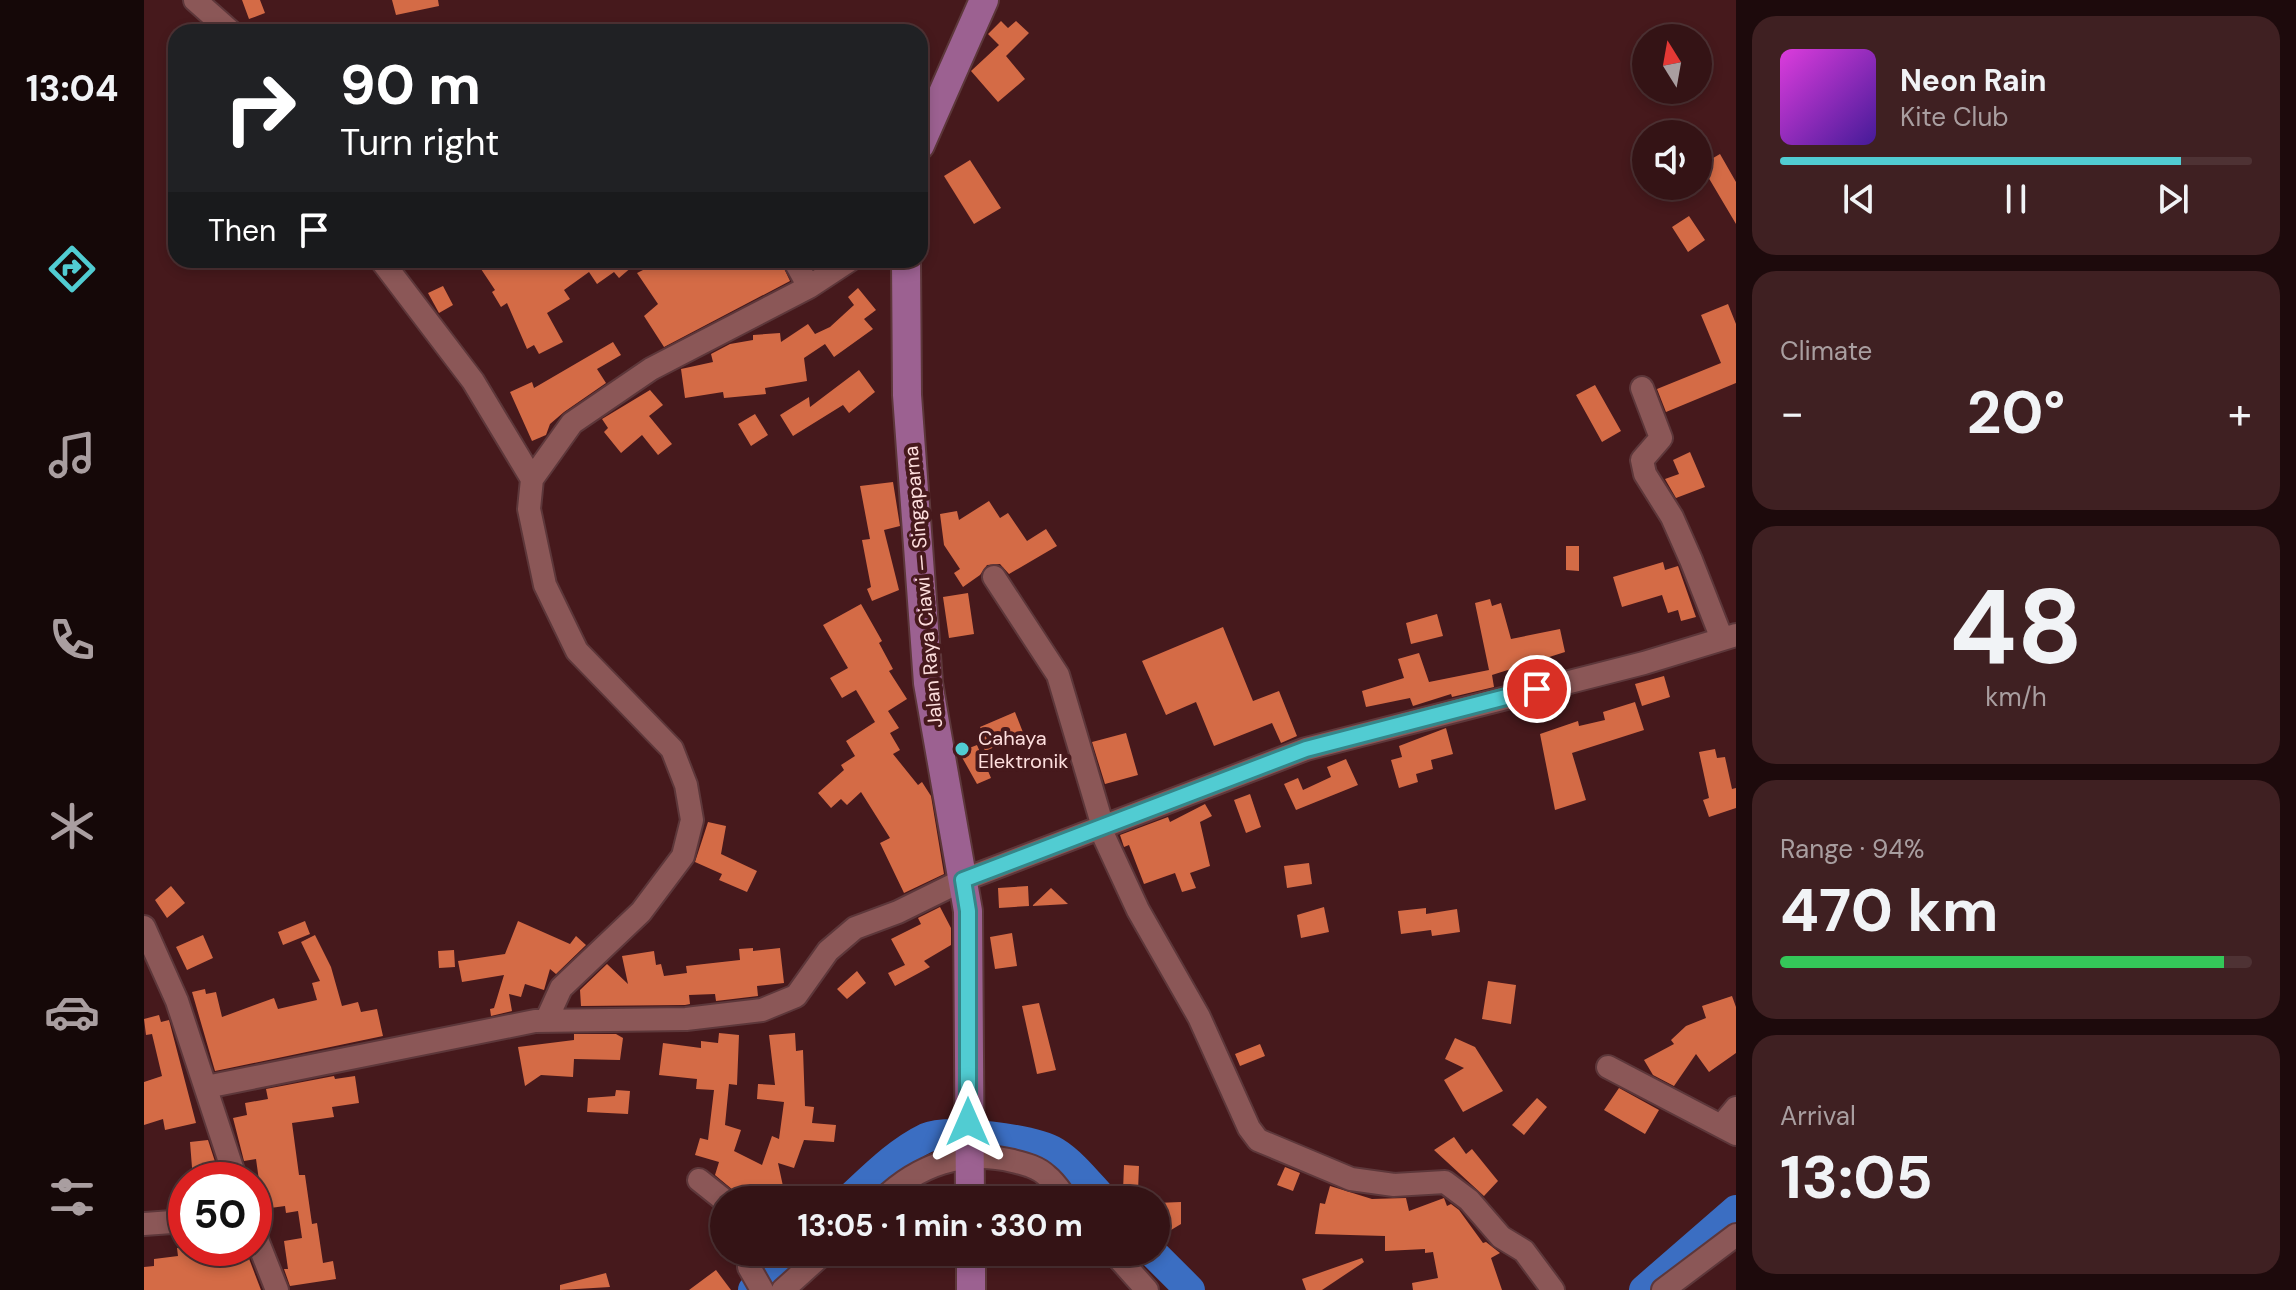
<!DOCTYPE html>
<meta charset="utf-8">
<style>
body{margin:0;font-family:"DM Sans",sans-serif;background:#3f2022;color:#f1f3f6;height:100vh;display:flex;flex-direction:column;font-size:30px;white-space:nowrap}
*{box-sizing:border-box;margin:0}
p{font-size:26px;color:#a99ea0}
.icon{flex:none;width:44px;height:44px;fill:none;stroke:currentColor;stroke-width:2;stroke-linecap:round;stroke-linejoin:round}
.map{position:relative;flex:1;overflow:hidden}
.panel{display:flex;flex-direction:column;gap:16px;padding:16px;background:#1d0a0c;width:560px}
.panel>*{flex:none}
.top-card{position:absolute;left:24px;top:24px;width:760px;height:244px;border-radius:24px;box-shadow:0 4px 12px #0003,0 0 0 2px #4e3234;background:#202124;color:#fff;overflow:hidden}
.needle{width:52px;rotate:349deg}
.buttons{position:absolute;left:1488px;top:24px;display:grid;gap:16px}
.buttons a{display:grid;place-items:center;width:80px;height:80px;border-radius:50%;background:#341315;box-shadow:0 4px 12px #0003,0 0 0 2px #4e3234;font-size:40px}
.speed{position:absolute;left:24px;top:1162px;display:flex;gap:16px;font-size:40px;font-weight:700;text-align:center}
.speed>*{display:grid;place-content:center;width:104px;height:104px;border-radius:50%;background:#341315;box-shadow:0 4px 12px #0003,0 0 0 2px #4e3234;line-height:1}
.speed .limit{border:12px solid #d22;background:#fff;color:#111}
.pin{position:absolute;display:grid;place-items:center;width:68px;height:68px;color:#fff;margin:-34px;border:4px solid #fff;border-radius:50%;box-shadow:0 2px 8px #0007}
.me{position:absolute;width:88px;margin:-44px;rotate:0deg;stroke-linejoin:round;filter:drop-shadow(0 0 6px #0008)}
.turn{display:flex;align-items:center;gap:28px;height:168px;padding:0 40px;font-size:36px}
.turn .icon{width:104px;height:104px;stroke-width:2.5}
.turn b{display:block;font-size:56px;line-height:68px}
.then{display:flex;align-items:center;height:76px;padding:0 40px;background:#0003;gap:16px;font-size:30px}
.big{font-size:60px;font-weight:700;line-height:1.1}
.panel .widget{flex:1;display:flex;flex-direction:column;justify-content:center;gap:12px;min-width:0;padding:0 28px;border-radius:24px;background:#3f2022}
.panel .dial{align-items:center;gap:0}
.dial b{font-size:104px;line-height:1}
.song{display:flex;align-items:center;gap:24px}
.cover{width:96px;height:96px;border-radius:12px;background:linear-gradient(135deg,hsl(300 70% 55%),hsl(260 70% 35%))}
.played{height:8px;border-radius:4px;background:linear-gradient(90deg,#51ccd2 85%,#4e3234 85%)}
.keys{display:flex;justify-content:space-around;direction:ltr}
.heat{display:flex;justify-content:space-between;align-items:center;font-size:44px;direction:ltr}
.charge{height:12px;border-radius:6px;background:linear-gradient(90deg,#34c759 94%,#4e3234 0)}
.trip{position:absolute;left:566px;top:1186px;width:460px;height:80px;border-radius:40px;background:#341315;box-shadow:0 4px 12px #0003,0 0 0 2px #4e3234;font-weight:700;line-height:80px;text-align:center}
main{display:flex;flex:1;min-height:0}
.tabs{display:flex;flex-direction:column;width:144px;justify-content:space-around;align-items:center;background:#150808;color:#a99ea0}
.tabs .icon{width:56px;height:56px}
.tabs .current{color:#51ccd2}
.tabs b{font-size:36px;color:#f1f3f6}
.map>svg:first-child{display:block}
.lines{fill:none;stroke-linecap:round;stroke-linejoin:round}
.river{stroke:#3b6ec2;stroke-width:30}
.building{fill:#d46b46}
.minor-casing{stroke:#5d373a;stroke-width:26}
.major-casing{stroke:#5d373a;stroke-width:32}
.minor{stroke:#8b5757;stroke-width:22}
.major{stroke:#9c6191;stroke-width:28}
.route-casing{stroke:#358588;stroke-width:20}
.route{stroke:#51ccd2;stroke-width:14}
.poi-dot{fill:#51ccd2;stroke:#46191c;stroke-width:3}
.labels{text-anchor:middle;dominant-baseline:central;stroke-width:8;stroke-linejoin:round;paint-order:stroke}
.street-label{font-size:20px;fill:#fedfde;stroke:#46191c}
.poi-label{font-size:20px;fill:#fedfde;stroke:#46191c;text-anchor:start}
</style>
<main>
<nav class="tabs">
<b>13:04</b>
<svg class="icon current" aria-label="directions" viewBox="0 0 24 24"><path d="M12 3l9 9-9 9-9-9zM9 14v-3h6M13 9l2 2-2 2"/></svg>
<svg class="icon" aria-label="music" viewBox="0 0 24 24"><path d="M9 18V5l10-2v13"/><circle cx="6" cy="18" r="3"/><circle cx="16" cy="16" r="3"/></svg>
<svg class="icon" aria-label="phone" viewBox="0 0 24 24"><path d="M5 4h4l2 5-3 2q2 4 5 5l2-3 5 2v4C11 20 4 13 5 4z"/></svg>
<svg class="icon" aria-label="climate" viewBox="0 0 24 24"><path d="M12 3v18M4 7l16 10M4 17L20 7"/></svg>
<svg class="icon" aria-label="car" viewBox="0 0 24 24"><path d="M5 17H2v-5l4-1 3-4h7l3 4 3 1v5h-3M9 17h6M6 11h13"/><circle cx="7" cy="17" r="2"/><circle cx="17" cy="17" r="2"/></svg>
<svg class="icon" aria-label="filters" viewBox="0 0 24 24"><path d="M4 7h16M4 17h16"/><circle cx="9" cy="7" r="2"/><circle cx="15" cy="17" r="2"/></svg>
</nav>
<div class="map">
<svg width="1592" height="1290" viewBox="0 0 1592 1290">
<rect width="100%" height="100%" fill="#46191c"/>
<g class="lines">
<path class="river" d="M704 1200C728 1178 753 1152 782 1138 804 1128 890 1139 911 1152 929 1163 945 1184 960 1200
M1008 1252 1046 1290
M609 1290 648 1252
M1500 1290 1592 1210"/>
</g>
<path class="building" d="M98 0H116L121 13 105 19Z
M248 0H294L295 6 252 15Z
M857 21 864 28 872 21 885 33 862 56 881 79 854 102 827 71 855 45 844 34Z
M1576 154 1592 182V224L1557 165Z
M826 160 857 208 830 224 800 176Z
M1545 216 1561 240 1544 252 1528 227Z
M331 260H496L475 278 470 272 453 284 445 272 420 290 426 299 403 313 419 342 395 354 390 345 383 349 363 303 357 307 348 292 351 290Z
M519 260H636L646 281 520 347 500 316 514 304 493 273Z
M299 286 309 305 295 313 284 293Z
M714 288 732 310 720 319 729 329 690 357 681 344 660 358 663 381 621 388 622 394 580 398 579 392 541 398 537 369 569 362 567 354 586 344 609 340V335L636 333 637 342 664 324 671 334 686 327 710 305 704 297Z
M1584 304 1592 324V383L1522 412 1513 389 1577 363 1557 315Z
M469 342 477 355 453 369 462 383 420 412 406 424 402 435 388 441 366 392 388 382 390 388Z
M715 370 731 392 705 413 699 405 649 436 636 415 665 397 666 407Z
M1451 385 1477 431 1458 442 1432 395Z
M506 390 519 405 505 416 528 444 514 455 498 435 477 453 460 432 464 428 458 419Z
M611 414 624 435 607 446 594 424Z
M1546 452 1561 487 1532 498 1521 479 1535 474 1529 460Z
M749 482 756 526 740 530 755 590 728 601 723 589 727 587 718 540 726 539 716 486Z
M845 501 856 518 864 513 883 541 902 529 913 546 865 574 856 564 843 565 836 575 819 587 810 573 816 569 800 545 796 514 813 511 815 520Z
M1422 546H1435V571L1422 570Z
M1519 562 1521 570 1534 566 1552 617 1537 621 1534 610 1524 613 1518 595 1478 607 1469 577Z
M824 593 830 634 805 638 799 597Z
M1346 599 1348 606 1357 603 1367 639 1416 629 1421 652 1348 675 1350 687 1308 697 1307 694 1269 706 1266 698 1222 707 1218 691 1260 678 1254 659 1275 653 1285 682 1345 670 1331 603Z
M717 604 738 641 735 643 749 669 745 671 763 699 744 711 755 728 746 733 756 750 749 754 774 785 778 782 787 796 800 874 760 893 736 843 746 838 717 792 703 805 697 799 687 808 674 793 700 770 697 765 711 756 702 741 731 722 712 690 698 698 686 678 704 668 679 625Z
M1293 614 1299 636 1267 644 1262 623Z
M1079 627 1109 701 1135 691 1153 736 1137 743 1128 723 1070 746 1052 702 1022 715 998 661Z
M1520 676 1526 697 1498 706 1491 684Z
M1491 702 1500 730 1428 753 1442 800 1411 810 1396 734 1434 721 1435 726 1461 720 1459 712Z
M871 712 880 735 841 751 835 735 839 733 836 727Z
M1302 728 1309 754 1287 760 1289 769 1272 774 1274 782 1255 788 1247 760 1258 757 1255 746Z
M982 733 994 775 961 784 948 742Z
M833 745 847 778 833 784 815 752Z
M1571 749 1573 758 1581 757 1588 789 1592 788V808L1565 817 1559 800 1565 798 1555 752Z
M1202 759 1214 785 1152 810 1140 784 1154 778 1159 790 1187 777 1183 767Z
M1106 794 1117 827 1102 833 1090 800Z
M1061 804 1068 816 1056 822 1066 866 1046 873 1052 888 1038 892 1031 873 1000 884 985 845 980 847 976 835 1024 817 1026 822Z
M564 822 582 826 577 854 613 871 603 892 575 880 578 874 551 862Z
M1165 863 1168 884 1143 888 1140 866Z
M27 886 41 903 23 918 11 900Z
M884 886 885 906 855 908 854 888Z
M907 888 924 904 888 906Z
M796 907 807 928V945L780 961 786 967 751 986 744 973 761 965 747 939 777 924 774 918Z
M1180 907 1185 932 1157 938 1153 915Z
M1282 908V914L1313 909 1316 932 1288 936 1287 930 1257 934 1254 911Z
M161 921 166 934 139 945 134 932Z
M374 921 426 944 432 936 442 945 412 974 406 969 400 990 381 984 377 997 365 994 368 1011 347 1016 346 1009 350 1008 360 975 318 982 314 961 361 954Z
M868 933 873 966 851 969 846 937Z
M59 935 69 958 43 970 32 947Z
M171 935 187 967 198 1006 214 1002 217 1012 233 1009 239 1036 71 1071 48 992 61 989 62 994 72 992 78 1017 130 998 134 1009 173 1000 168 983 176 981 157 942Z
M609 948V951L636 948 640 983 613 986 614 996 572 1001 571 994 545 995 546 1004 541 1005 437 1006 436 990 463 964 484 984 478 956 510 951 512 965 517 964 520 976 543 973 542 966 596 960 595 949Z
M310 950 311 967 295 968 294 951Z
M713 971 722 983 703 999 693 989Z
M1344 981 1372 985 1367 1024 1338 1019Z
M1588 996 1592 1007V1053L1565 1072 1552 1054 1530 1086 1509 1075 1500 1060 1530 1044 1527 1040 1542 1026 1562 1018 1558 1006Z
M895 1003 912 1070 893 1074 878 1006Z
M15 1015 17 1022 25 1020 52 1123 21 1130 19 1119 0 1125V1082L18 1076 8 1034 2 1035 0 1019Z
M575 1033 595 1035 593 1085 585 1084 581 1125 597 1130 590 1151 618 1165 628 1136 635 1139 640 1102 613 1099 614 1084 631 1085 625 1035 651 1033 652 1051 659 1050 661 1106 670 1107 668 1123 692 1125 690 1142 660 1140 650 1168 634 1163 642 1200H594L589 1190 571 1175 575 1162 551 1155 556 1138 564 1140 570 1090 552 1089 553 1079 515 1075 519 1043 557 1048V1041L574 1043Z
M430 1034H472L479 1038 476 1060 430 1059 429 1077 397 1075 381 1086 374 1047 430 1040Z
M1311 1038 1331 1047 1359 1091 1319 1112 1300 1080 1320 1068 1301 1059Z
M1116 1044 1121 1056 1096 1066 1091 1054Z
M190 1076 191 1079 211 1076 215 1103 188 1107 190 1117 148 1123 155 1175H161L168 1224 173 1223 179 1263 189 1261 192 1279 146 1286 140 1269H144L140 1241 158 1238 154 1211 142 1213 141 1206 119 1209 112 1159 100 1161 89 1118 103 1115 101 1103 124 1099 122 1089Z
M1475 1088 1515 1110 1501 1134 1460 1110Z
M472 1090 486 1091 484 1114 443 1112 444 1098 471 1096Z
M1393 1098 1403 1107 1380 1135 1368 1125Z
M1310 1137 1322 1154 1328 1149 1354 1181 1340 1196 1290 1150Z
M64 1140 77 1180H49L46 1142Z
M980 1165 995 1166 994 1191H979Z
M1141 1167 1156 1173 1149 1191 1133 1185Z
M1186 1186 1228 1199 1262 1198 1265 1211 1300 1198 1303 1206 1307 1204 1315 1210 1339 1243 1342 1242 1356 1253 1347 1258 1358 1290H1269L1268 1283 1294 1278 1289 1252 1281 1253V1249L1241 1251V1236L1171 1234 1176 1203 1181 1204Z
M1037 1202V1224L1012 1239V1203Z
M33 1248H101L117 1290H0V1267L10 1266V1259L34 1256Z
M1218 1258 1220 1262 1178 1290H1162L1158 1279Z
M572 1270 587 1290H545Z
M462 1273 466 1287 416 1290V1285Z"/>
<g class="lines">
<defs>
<path id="minor" d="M51 0 87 32
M237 260 329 381 388 479
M650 260 665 287
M1498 388 1517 438 1498 460 1501 474 1528 517 1547 560 1578 639
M850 577 914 675 959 827
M956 828 994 910 1055 1017 1105 1128 1114 1140 1207 1179 1250 1185 1301 1182 1325 1200 1357 1237 1380 1251 1409 1290
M0 927 33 1001 92 1180
M402 1021 417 988 497 912 539 856 548 820 542 785 528 749 433 651 401 585 385 509 388 479 428 423 507 369 665 287 706 260
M1464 1067 1592 1134
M62 1087 391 1021 542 1019 618 1010 652 996 684 951 711 928 754 912 819 880 1162 749 1500 663 1592 635
M1577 1126 1592 1108
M555 1180 580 1200
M738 1200C774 1165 819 1149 869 1161 881 1164 894 1167 903 1176 911 1182 917 1192 923 1200
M0 1224 42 1221
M110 1232 133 1290
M611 1252 605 1267 618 1290
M969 1252 1003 1290
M639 1290 681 1252
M1519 1290 1592 1235"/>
<path id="major" d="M776 145 840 0
M762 260 763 395 784 683 824 911 826 1200
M827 1252V1290"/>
</defs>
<use href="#minor" class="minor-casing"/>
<use href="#major" class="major-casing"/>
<use href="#minor" class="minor"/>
<use href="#major" class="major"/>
</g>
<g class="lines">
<defs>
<path id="route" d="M824 1122V911L819 880 1162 749 1393 689"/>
</defs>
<use href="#route" class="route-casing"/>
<use href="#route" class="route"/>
</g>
<circle class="poi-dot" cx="818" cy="749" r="8"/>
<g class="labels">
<g class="street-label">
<text transform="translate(779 587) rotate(-95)">Jalan Raya Ciawi — Singaparna</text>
</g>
<g class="poi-label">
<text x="834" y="738">Cahaya<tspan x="834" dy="23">Elektronik</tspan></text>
</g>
</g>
</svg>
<div class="buttons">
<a><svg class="needle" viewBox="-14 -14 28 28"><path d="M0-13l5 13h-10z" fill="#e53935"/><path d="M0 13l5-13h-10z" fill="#a99ea0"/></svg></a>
<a><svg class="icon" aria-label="sound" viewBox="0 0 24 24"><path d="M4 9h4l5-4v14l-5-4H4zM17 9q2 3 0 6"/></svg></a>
</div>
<div class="speed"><div class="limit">50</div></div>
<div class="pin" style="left:1393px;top:689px;background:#d93025"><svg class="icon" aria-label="arrive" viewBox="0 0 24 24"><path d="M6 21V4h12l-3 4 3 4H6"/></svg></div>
<svg class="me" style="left:824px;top:1122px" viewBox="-20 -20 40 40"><path d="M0-17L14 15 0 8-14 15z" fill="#51ccd2" stroke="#fff" stroke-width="4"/></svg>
<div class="trip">13:05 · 1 min · 330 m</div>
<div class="top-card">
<div class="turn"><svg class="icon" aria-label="right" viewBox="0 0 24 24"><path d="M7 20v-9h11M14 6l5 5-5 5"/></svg><div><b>90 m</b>Turn right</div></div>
<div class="then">Then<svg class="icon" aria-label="arrive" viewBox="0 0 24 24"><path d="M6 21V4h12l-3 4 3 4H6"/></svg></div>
</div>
</div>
<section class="panel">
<div class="widget">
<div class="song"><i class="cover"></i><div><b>Neon Rain</b><p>Kite Club</p></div></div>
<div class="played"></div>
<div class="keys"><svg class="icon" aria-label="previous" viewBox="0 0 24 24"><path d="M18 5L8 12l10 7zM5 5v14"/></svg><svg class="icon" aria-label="pause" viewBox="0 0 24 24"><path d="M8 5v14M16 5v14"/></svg><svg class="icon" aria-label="next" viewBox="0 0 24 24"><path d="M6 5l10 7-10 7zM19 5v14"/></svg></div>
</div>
<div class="widget"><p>Climate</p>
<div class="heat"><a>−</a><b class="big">20°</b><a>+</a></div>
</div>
<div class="widget dial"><b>48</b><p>km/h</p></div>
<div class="widget"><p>Range · 94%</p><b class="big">470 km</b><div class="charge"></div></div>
<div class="widget"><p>Arrival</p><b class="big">13:05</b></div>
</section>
</main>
